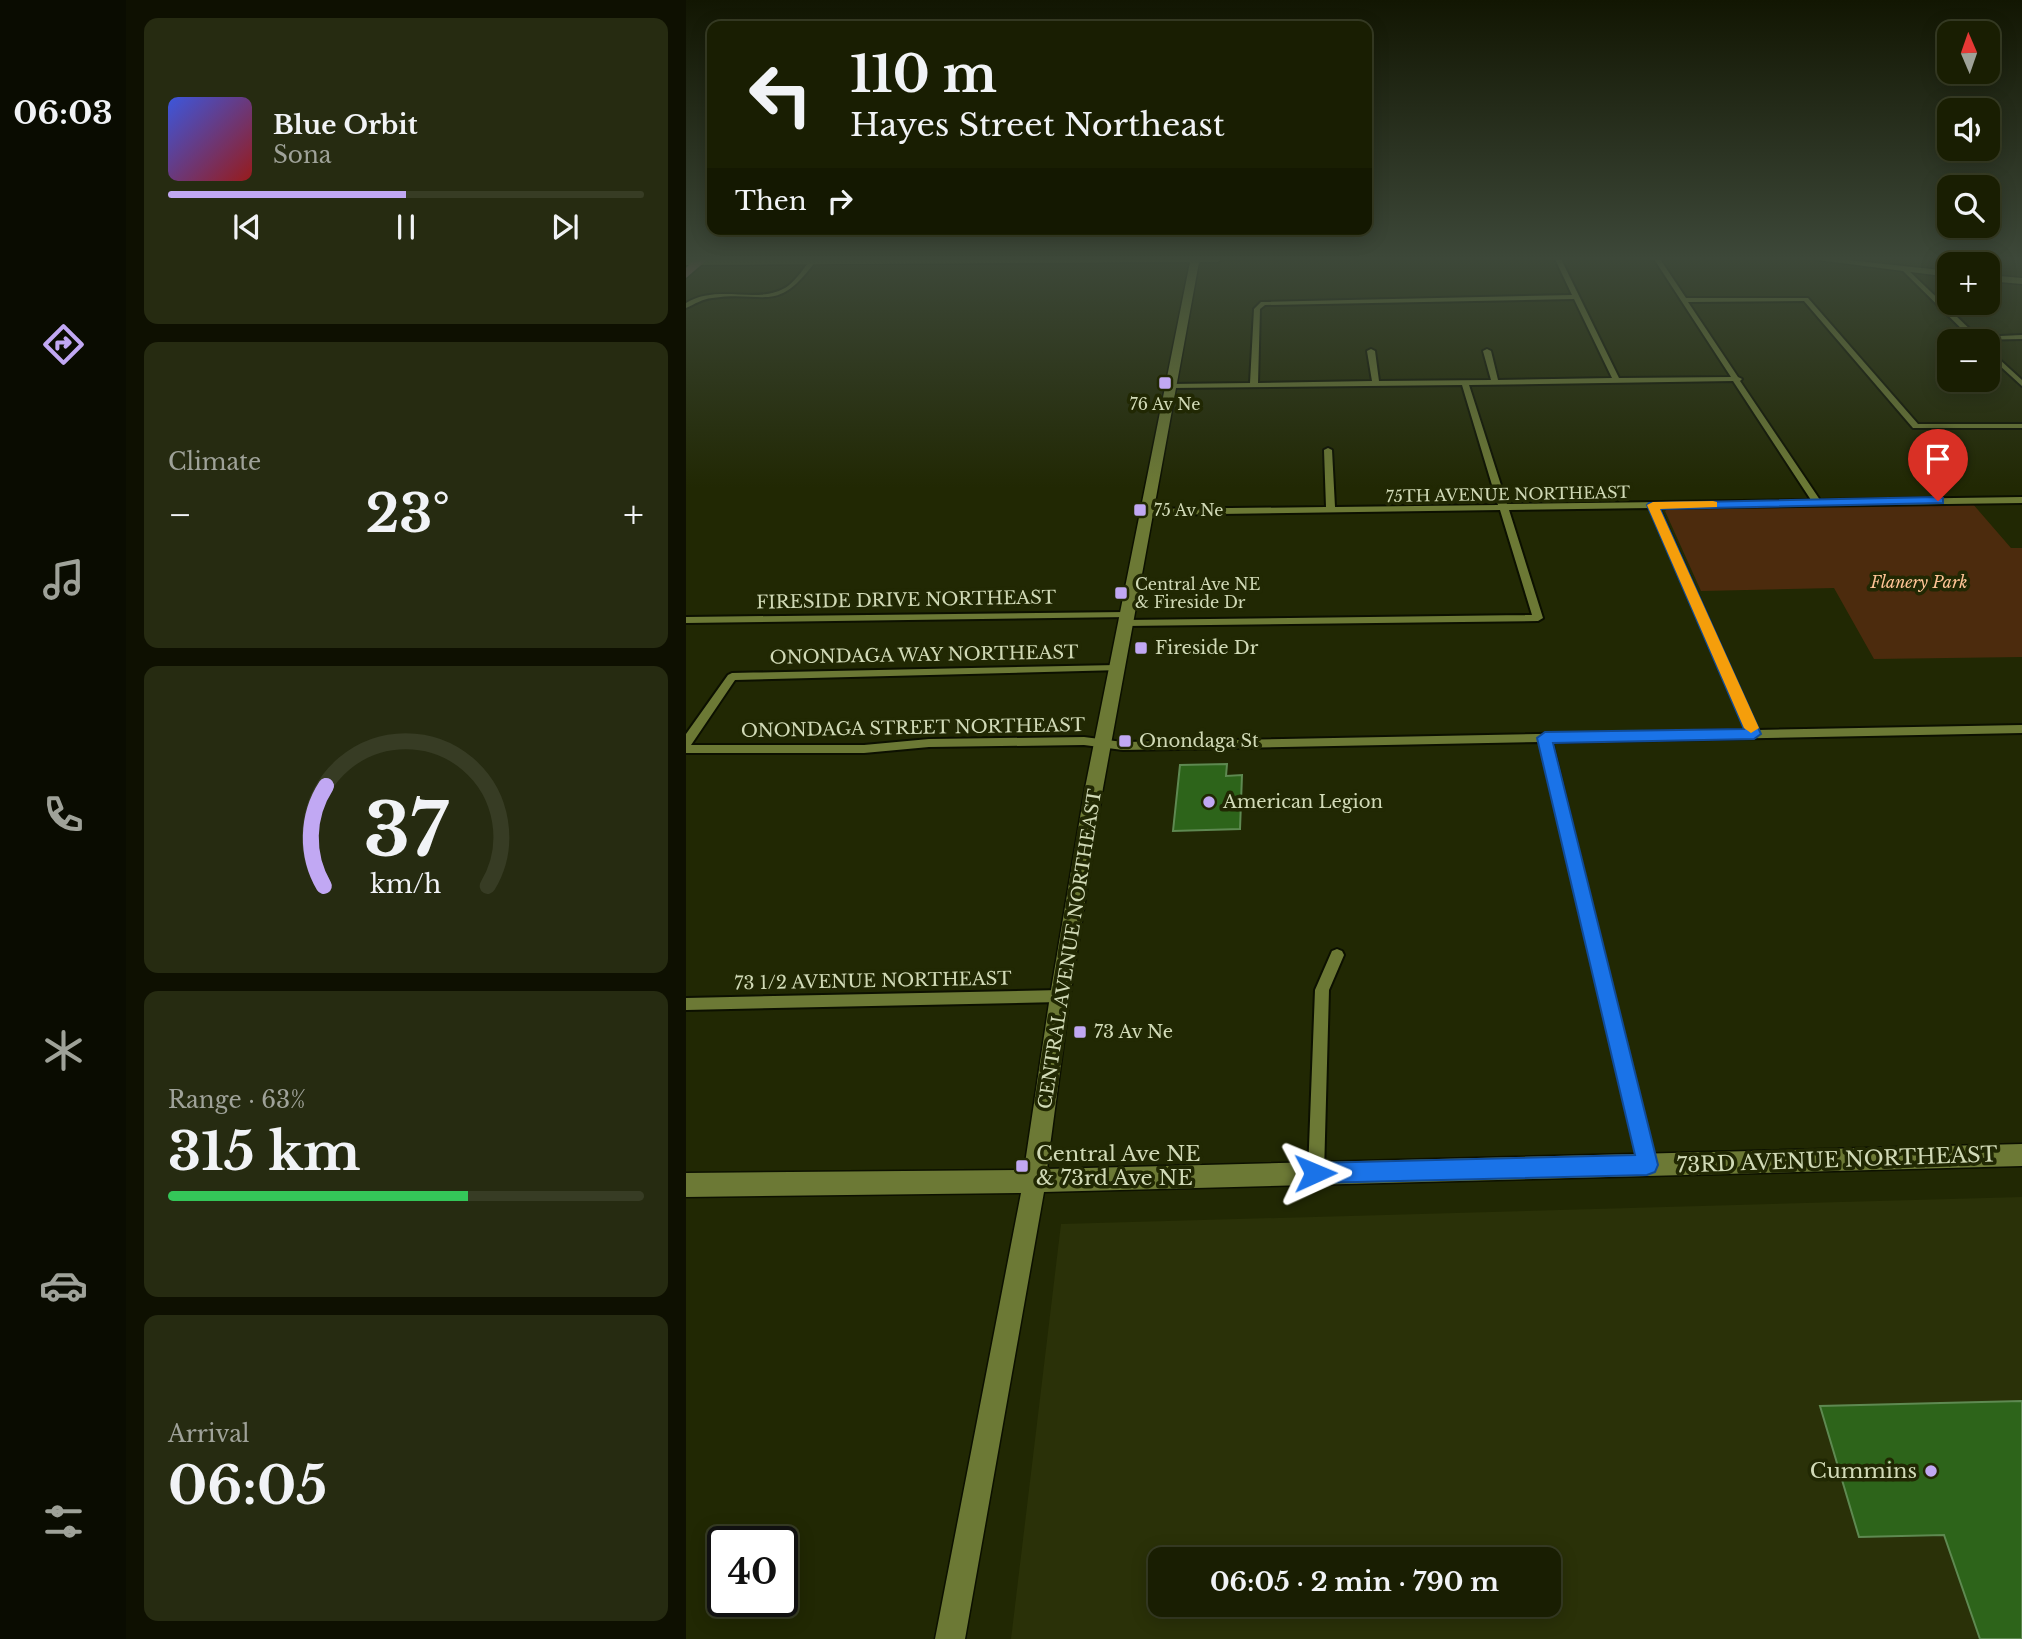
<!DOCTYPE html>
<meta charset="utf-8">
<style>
body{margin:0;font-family:"Libre Baskerville",serif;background:#262b11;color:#f1f3f6;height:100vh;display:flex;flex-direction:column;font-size:26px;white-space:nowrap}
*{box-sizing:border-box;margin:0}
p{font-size:23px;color:#9fa299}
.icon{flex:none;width:38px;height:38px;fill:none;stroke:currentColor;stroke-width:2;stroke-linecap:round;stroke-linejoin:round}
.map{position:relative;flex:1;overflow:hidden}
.panel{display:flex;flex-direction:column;gap:18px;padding:18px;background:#0e1001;width:560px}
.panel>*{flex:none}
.guide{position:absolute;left:21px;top:21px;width:665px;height:214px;border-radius:14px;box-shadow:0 4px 18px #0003,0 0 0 2px #373c24;background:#191e02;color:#f1f3f6;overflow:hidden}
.needle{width:46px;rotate:358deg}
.controls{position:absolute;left:1251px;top:21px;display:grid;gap:14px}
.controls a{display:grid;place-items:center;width:63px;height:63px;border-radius:14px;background:#191e02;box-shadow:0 4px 18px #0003,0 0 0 2px #373c24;font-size:35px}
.speed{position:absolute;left:21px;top:1526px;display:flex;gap:14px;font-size:35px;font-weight:700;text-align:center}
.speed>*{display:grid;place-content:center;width:91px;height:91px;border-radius:50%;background:#191e02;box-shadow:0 4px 18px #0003,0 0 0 2px #373c24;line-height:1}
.speed .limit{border:4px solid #111;border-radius:10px;background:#fff;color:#111}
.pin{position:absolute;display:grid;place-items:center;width:60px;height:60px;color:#fff;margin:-72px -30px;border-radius:50% 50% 50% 0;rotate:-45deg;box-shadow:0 0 7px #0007}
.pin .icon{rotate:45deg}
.me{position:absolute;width:77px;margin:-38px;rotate:89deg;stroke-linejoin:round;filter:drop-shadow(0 0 5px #0008)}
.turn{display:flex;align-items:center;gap:24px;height:147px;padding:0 28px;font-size:32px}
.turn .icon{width:91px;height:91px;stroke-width:2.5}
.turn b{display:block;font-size:49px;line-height:60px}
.then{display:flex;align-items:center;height:66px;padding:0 28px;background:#0003;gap:14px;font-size:26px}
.big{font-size:52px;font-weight:800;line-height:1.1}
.panel .widget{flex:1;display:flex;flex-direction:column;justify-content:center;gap:10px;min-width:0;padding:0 24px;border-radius:14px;background:#262b11}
.panel .dial{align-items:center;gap:0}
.dial svg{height:182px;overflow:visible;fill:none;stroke:#373c24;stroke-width:7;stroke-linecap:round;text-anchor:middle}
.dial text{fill:#f1f3f6;stroke:none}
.song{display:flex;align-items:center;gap:21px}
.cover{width:84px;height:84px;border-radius:10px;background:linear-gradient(135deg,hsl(230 70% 55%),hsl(0 70% 35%))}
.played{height:7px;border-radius:4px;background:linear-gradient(90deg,#c1a8f3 50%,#373c24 50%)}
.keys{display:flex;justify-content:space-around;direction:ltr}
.heat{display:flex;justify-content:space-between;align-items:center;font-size:38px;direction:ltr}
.charge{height:10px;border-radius:5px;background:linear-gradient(90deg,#34c759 63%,#373c24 0)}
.trip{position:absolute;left:462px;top:1547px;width:413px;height:70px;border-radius:14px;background:#191e02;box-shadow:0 4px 18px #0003,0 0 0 2px #373c24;font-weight:800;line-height:70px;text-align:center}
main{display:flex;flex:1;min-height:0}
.tab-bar{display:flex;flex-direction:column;width:126px;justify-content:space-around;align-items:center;background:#0a0c01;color:#9fa299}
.tab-bar .icon{width:49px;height:49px}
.tab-bar .current{color:#c1a8f3}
.tab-bar b{font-size:32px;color:#f1f3f6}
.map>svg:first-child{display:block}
.built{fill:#2a3108;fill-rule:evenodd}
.green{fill:#4c2b0d}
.building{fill:#2d641a;stroke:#5e8951;stroke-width:2}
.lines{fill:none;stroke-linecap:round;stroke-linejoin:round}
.street-casing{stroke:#0c1000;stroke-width:4}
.secondary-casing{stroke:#0c1000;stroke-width:3}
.highway-casing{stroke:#0c1000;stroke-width:3}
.street{fill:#6c7935;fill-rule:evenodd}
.secondary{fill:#6c7935;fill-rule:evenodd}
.highway{fill:#b76381;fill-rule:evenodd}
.route{fill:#1a73e8;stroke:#114b97;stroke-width:2}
.slow{fill:#f59e0b}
.poi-dot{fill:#c1a8f3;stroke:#212803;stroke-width:2.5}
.labels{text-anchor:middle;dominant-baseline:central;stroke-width:7;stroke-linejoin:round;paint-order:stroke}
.far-poi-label{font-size:16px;fill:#d1dab7;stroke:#212803;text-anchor:start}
.far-street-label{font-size:16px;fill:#d1dab7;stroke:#212803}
.far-park-label{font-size:16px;font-style:italic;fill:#ffc496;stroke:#212803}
.street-label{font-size:18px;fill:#d1dab7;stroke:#212803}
.poi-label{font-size:18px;fill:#d1dab7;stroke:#212803;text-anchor:start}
.near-poi-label{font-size:21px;fill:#d1dab7;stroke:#212803;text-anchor:start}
.near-street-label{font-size:21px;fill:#d1dab7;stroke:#212803}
</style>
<main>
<nav class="tab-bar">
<b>06:03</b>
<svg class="icon current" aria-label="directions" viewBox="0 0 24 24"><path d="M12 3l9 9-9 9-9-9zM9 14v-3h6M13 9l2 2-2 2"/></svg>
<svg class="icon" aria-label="music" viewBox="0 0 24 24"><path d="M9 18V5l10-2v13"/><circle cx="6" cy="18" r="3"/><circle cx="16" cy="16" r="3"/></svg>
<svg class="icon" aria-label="phone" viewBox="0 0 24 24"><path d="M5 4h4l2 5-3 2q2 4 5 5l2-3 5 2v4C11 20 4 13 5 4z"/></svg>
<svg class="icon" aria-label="climate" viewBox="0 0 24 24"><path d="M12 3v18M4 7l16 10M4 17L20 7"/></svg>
<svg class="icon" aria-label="car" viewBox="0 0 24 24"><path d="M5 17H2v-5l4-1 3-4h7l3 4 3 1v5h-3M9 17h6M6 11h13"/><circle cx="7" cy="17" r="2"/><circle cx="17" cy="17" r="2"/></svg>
<svg class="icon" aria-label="filters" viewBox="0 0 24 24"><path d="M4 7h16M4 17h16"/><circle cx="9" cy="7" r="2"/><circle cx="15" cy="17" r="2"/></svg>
</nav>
<section class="panel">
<div class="widget">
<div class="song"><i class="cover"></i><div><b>Blue Orbit</b><p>Sona</p></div></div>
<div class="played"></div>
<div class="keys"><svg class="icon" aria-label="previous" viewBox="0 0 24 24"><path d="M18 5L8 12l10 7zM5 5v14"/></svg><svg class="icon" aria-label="pause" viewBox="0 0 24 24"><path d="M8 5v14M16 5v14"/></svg><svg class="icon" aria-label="next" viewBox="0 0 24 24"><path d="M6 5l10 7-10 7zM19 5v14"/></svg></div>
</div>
<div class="widget"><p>Climate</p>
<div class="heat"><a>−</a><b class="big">23°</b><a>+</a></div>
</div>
<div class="widget dial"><svg viewBox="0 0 100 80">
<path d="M14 69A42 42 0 1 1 86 69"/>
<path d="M14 69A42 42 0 0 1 15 25" stroke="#c1a8f3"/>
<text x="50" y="56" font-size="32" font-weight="700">37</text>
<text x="50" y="72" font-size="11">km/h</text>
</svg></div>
<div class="widget"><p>Range · 63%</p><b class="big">315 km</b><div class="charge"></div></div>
<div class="widget"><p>Arrival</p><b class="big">06:05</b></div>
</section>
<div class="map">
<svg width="1336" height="1639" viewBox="0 0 1336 1639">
<rect width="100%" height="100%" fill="#212803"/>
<path class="built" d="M1336 1197V1639H325L375 1224ZM474 1559H863V1605H474Z"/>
<path class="green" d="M1286 503 1325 548H1336V657L1188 659 1148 588 1015 591 979 511 984 507Z"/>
<path class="building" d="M541 764 540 776 556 775 554 829 487 831 494 765Z
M1336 1401V1639H1294L1258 1535 1173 1537 1134 1406Z"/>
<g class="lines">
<defs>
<path id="street" d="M869 259H875L933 378 1045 377 968 259H974L1000 298H1122L1232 424H1336V428H1227L1118 301 1002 302 1052 377 1056 379 1054 381 1134 500 1336 497V503L973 508 1072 730 1336 725V733L866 742 969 1165 967 1171 961 1173 955 1171 953 1165 854 742 437 750 398 745 243 747 178 753H0V734L42 675 46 673 431 665 435 666 436 668 435 670 49 680 5 745H178L243 739 398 737 437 742 1061 730 964 508 823 510 857 618 852 621 439 626 434 623 439 620 846 615 814 510 461 515 457 512 461 509 640 507 638 450 642 448 646 450 649 507 812 505 776 385 484 388 480 386 484 384 564 383 568 309 575 302 886 295ZM888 299 926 378 812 380 805 351 801 349 797 351 805 380 693 381 689 351 685 349 681 351 686 381 572 383 574 309 579 305ZM1047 381 1125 500 821 504 783 385Z
M124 261 129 262C90 315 79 290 26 298 16 299 9 304 0 308V303C33 283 74 306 102 286 111 279 117 269 124 261Z
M1216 268H1220L1292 337 1336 335V339L1287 340 1216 270Z
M1302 349 1336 380V386L1302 355Z
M440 612 444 613V617L0 623V617Z
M651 949 656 951 658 955 643 990 638 1173 636 1179 630 1181 624 1179 622 1173 629 990 646 951Z
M374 990 379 992 381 996 379 1000 374 1002 0 1010V998Z"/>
<path id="secondary" d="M0 259H536L532 262H513L417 788 384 996 361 1169 1336 1144V1166L358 1192 279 1639H249L335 1193 0 1197V1173L338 1170 364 996 399 788 504 262 0 265Z
M1124 259H1152L1264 271V277Z
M1302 275 1336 278V284L1302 281Z"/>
<path id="highway" d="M9 259H22L0 278V268Z"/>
</defs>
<use href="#street" class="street-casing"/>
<use href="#secondary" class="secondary-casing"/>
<use href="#highway" class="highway-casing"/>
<use href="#street" class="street"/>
<use href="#secondary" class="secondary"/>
<use href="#highway" class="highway"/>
</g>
<linearGradient id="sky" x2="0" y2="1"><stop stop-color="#121602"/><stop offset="0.53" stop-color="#3d4839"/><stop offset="1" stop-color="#3d4839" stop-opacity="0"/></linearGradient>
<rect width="1336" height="488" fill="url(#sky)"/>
<path class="route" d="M1252 497 1257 498V503L974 509 1075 734 1068 739 867 743 972 1165 969 1172 961 1175 629 1183 622 1180 619 1173 622 1166 629 1163 949 1155 851 738 859 732 1058 729 961 505 963 503Z"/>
<path class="slow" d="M1027 501 1031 502V507L974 509 1073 728 1065 733 1058 728 961 505 967 502Z"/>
<g class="poi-dot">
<rect x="472" y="376" width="14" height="14" rx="3.5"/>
<rect x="447" y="503" width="14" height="14" rx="3.5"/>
<rect x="428" y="586" width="14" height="14" rx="3.5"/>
<rect x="448" y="641" width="14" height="14" rx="3.5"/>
<rect x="432" y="734" width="14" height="14" rx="3.5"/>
<circle cx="523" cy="802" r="7"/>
<rect x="387" y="1025" width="14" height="14" rx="3.5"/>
<rect x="329" y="1159" width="14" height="14" rx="3.5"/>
<circle cx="1245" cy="1471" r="7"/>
</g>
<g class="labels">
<g class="far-poi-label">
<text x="479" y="404" text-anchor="middle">76 Av Ne</text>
<text x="468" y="510">75 Av Ne</text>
<text x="449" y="584">Central Ave NE<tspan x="449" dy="18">&amp; Fireside Dr</tspan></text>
</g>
<g class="far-street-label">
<text transform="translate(822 494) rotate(-1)">75TH AVENUE NORTHEAST</text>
</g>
<g class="far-park-label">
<text x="1233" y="582">Flanery Park</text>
</g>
<g class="street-label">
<text transform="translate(220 600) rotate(-1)">FIRESIDE DRIVE NORTHEAST</text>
<text transform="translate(238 655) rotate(-1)">ONONDAGA WAY NORTHEAST</text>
<text transform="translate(227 728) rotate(-1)">ONONDAGA STREET NORTHEAST</text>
<text transform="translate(384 949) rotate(-81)">CENTRAL AVENUE NORTHEAST</text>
<text transform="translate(187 981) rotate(-1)">73 1/2 AVENUE NORTHEAST</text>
</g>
<g class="poi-label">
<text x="469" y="648">Fireside Dr</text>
<text x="453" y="741">Onondaga St</text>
<text x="537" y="802">American Legion</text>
<text x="408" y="1032">73 Av Ne</text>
</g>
<g class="near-poi-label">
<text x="350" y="1154">Central Ave NE<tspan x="350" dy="24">&amp; 73rd Ave NE</tspan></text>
<text x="1231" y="1471" text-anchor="end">Cummins</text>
</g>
<g class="near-street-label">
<text transform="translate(1151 1160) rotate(-2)">73RD AVENUE NORTHEAST</text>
</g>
</g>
</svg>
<div class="controls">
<a><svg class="needle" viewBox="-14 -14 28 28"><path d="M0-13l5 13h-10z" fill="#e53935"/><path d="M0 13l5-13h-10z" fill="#9fa299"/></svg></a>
<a><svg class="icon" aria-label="sound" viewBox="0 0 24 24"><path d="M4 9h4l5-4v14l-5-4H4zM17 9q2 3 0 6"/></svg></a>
<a><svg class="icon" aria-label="search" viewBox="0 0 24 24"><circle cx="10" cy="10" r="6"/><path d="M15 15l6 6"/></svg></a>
<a>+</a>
<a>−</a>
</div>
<div class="speed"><div class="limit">40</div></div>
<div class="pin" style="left:1252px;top:501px;background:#d93025"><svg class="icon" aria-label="arrive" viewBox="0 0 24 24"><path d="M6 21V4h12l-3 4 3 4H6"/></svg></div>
<svg class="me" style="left:629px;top:1173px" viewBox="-20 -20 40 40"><path d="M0-17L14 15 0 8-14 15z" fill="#1a73e8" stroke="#fff" stroke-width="4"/></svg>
<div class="trip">06:05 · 2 min · 790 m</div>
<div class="guide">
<div class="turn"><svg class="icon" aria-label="left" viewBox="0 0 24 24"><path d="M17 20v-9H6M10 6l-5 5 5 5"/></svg><div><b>110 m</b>Hayes Street Northeast</div></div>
<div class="then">Then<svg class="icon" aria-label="right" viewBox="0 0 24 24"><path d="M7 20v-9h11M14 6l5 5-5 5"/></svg></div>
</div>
</div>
</main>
